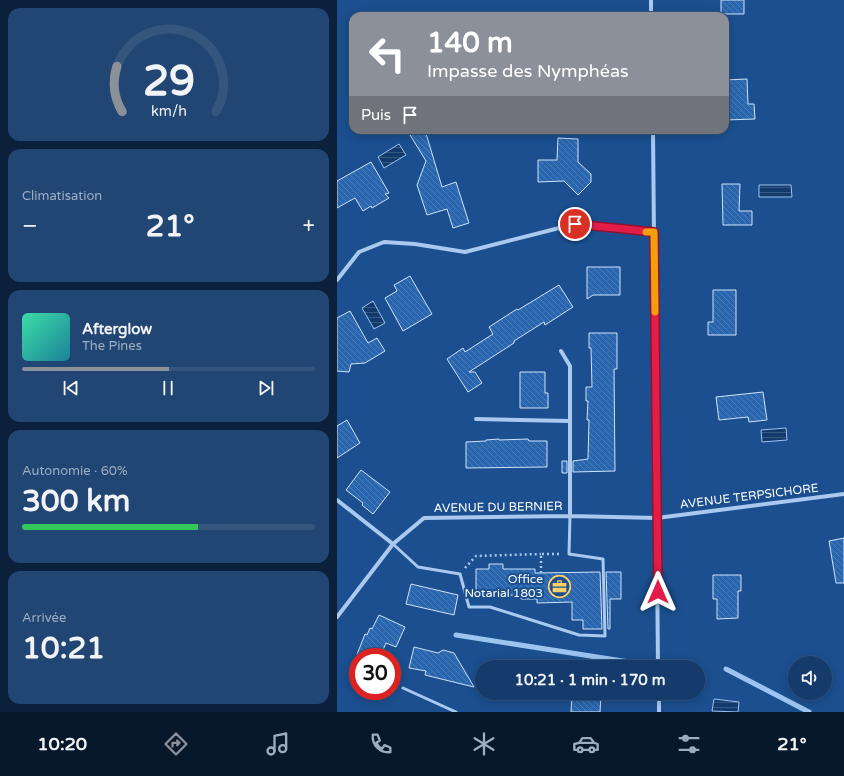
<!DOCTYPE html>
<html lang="fr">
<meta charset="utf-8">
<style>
body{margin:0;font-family:"Varela Round",sans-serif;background:#214673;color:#f1f3f6;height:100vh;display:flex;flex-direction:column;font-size:15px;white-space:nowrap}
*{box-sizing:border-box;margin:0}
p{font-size:13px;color:#9dadc1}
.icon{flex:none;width:22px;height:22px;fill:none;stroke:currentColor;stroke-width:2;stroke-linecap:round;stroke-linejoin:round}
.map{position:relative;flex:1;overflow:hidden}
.panel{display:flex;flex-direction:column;gap:8px;padding:8px;background:#0b203b;width:337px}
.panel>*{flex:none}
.guide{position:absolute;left:12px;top:12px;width:380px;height:122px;border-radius:12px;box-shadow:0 2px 10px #0003,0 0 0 1px #33557e;background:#8c9099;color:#fff;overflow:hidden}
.controls{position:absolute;left:451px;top:656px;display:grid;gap:8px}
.controls a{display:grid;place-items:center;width:44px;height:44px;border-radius:50%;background:#143b6b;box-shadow:0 2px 10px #0003,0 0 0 1px #33557e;font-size:20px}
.speed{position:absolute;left:12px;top:648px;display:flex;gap:8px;font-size:20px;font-weight:700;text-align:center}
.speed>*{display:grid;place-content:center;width:52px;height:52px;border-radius:50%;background:#143b6b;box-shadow:0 2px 10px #0003,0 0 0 1px #33557e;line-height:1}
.speed .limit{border:6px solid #d22;background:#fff;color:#111}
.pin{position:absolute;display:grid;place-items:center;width:34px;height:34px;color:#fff;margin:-17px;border:2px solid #fff;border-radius:50%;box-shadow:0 1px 4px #0007}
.me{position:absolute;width:44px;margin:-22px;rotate:0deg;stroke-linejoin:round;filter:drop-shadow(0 0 3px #0008)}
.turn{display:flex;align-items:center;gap:14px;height:84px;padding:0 12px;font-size:18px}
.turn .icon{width:52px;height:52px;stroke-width:2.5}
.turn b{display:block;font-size:28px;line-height:34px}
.then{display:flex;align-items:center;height:38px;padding:0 12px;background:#0003;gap:8px;font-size:15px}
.big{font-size:30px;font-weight:800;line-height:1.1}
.panel .tile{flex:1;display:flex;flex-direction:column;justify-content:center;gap:6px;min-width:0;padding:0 14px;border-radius:12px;background:#214673}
.panel .dial{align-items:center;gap:0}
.dial svg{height:104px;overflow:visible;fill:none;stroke:#33557e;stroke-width:7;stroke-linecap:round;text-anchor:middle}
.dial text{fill:#f1f3f6;stroke:none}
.song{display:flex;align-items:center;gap:12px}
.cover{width:48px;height:48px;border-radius:6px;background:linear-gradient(135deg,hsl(160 70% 55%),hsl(190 70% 35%))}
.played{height:4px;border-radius:2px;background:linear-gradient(90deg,#8c9099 50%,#33557e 50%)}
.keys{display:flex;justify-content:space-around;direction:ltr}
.heat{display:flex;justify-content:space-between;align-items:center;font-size:22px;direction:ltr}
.charge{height:6px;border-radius:3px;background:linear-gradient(90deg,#34c759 60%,#33557e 0)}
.trip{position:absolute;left:138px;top:660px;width:230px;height:40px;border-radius:20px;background:#143b6b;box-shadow:0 2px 10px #0003,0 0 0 1px #33557e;font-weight:800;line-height:40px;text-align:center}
.dock{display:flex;height:64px;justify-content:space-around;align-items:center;background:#08182b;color:#9dadc1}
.dock .icon{width:28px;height:28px}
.dock .active{color:#8c9099}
.dock b{font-size:18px;color:#f1f3f6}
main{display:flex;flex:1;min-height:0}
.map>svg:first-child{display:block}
.water{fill:url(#water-rules);stroke:#9cc4f0}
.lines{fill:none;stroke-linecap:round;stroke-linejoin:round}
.stream{stroke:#9cc4f0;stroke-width:5}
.building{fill:url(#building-back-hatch);stroke:#cfe3fa}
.path{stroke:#a9c9ee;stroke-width:2.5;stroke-dasharray:2 3;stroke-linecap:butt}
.lane{stroke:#a9c9ee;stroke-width:3}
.street{stroke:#a9c9ee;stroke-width:4}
.route-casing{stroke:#92132f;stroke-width:10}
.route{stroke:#e11d48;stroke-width:7}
.slow{stroke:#f59e0b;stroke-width:7}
.labels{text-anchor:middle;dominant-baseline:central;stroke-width:4;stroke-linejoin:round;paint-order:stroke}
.street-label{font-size:12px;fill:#fff;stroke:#1b4f8f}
.poi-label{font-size:12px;fill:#fff;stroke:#1b4f8f;text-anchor:end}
</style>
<main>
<section class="panel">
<div class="tile dial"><svg viewBox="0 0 100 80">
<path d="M14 69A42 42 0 1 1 86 69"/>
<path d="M14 69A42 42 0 0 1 10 34" stroke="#8c9099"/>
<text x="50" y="56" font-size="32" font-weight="700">29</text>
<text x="50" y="72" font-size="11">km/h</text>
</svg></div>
<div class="tile"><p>Climatisation</p>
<div class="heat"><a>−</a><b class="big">21°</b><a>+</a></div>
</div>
<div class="tile">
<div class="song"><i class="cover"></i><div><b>Afterglow</b><p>The Pines</p></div></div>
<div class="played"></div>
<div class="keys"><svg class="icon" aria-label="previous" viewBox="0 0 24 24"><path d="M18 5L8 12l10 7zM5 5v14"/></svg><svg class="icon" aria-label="pause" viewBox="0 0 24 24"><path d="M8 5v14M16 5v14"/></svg><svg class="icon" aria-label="next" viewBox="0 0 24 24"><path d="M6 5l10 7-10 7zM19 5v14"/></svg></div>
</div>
<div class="tile"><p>Autonomie · 60%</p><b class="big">300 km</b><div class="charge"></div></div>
<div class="tile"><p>Arrivée</p><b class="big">10:21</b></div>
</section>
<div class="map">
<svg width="507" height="712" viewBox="0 0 507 712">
<defs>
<pattern id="water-rules" width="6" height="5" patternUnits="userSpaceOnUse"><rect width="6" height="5" fill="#123a6d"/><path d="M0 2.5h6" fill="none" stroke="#365883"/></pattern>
<pattern id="building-back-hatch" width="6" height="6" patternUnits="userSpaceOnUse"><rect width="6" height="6" fill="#2a66ad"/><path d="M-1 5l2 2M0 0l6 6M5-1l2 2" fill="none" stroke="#4a7db9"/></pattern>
</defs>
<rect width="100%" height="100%" fill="#1b4f8f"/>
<path class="water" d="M62 144 69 155 47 168 41 157Z
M422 185H454L455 197H422Z
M36 301 48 323 37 329 25 308Z
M449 428 450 440 425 442 424 430Z
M377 699 402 702 401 712 375 711Z"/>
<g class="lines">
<path class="stream" d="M119 635 292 662
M389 669 472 712"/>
</g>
<path class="building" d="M384 0H407V14H384Z
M410 79 411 104H417L418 119 388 120V80Z
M70 130H88L105 187 119 182 132 223 116 228 110 209 90 215 80 185 89 161Z
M221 138 241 139V162L254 174V182L241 195 227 181 201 182V160H220Z
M34 162 52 193 48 194 52 198 35 208 34 206 26 211 18 198 0 208V181Z
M385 184H403L402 211H415V225H386Z
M250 267H283V295H256L250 299Z
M73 276 95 314 66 331 48 298 60 291 57 285Z
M222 285 236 307 208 325 207 322 177 341V343L132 372H138L145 383 131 392 110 359 126 348 128 352 156 334 152 327 180 309 181 310Z
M376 290H399V335H371V322H376Z
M13 311 31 343 40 338 48 351 28 363 14 364 12 372 0 371V318Z
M252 333H280V369H277L278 471 236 472V461L251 459 252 420H250L251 401H249V387H255L254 348H252Z
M183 372H208V393H211V408H183Z
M426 392 430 420 412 422 411 417 382 420 379 397Z
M10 420 23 443 0 458V426Z
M162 439V440L191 439 192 441H210V467L129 468V442L149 441V440Z
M225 461H230V473H225Z
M24 470 53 492 36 514 25 505 26 503 9 490Z
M507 538V583H499L492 541Z
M152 564H166V569H198V573L263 572 265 629H246V620H235V602L200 603V599H184V595L139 596V569H152Z
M269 572H284V599H273V629H271Z
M376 575H404V591H401V618L380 619V599H376Z
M74 584 121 595 117 615 69 604Z
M42 615 68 627 59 647 49 643 43 657H19L28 634 30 635 33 628 35 629Z
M77 647 101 653 106 650 117 653 137 687 88 675 89 671 72 668Z
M235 693H264L263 712H234Z"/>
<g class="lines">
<path class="path" d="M128 568 139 556 204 554
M204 573V554H222"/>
<path class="lane" d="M56 544 81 567 123 574 132 607H153L242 635 268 636 266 559 232 554 233 516
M66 688 119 712"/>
<path class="street" d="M314 0V16
M316 130 321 667
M0 280 22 252 47 242 78 244 128 252 238 224 317 232
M224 351 233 366V516
M139 419 232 421
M0 500 56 544
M0 617 56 544 87 518 233 516 320 518 507 494
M322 693V712"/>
</g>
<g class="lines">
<defs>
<path id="route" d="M238 224 317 232 321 592"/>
</defs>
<use href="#route" class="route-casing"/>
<use href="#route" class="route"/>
<path class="slow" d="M309 232H317L318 312"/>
</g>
<defs>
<symbol id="office-ring" viewBox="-11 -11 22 22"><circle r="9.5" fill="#1b4f8f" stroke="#ffd166" stroke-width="1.5"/><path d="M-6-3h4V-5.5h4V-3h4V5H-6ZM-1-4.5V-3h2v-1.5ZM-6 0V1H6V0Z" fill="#ffd166"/></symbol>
</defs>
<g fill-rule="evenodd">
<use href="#office-ring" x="210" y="574" width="25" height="25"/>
</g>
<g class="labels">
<g class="street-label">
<text transform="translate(412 496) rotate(-7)">AVENUE TERPSICHORE</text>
<text transform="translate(161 507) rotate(-1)">AVENUE DU BERNIER</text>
</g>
<g class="poi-label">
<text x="206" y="579">Office<tspan x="206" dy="14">Notarial 1803</tspan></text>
</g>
</g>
</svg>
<div class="controls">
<a><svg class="icon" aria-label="sound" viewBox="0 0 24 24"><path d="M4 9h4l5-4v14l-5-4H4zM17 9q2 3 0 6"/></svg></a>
</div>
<div class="speed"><div class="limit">30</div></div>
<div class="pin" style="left:238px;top:224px;background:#d93025"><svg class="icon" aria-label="arrive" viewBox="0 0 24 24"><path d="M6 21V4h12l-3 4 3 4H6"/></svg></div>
<svg class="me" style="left:321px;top:592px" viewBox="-20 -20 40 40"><path d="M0-17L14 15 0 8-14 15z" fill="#e11d48" stroke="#fff" stroke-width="4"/></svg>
<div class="trip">10:21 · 1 min · 170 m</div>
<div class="guide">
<div class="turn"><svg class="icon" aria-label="left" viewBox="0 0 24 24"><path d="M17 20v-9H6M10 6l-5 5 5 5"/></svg><div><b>140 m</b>Impasse des Nymphéas</div></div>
<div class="then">Puis<svg class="icon" aria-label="arrive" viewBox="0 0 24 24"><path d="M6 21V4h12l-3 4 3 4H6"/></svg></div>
</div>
</div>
</main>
<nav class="dock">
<b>10:20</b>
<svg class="icon active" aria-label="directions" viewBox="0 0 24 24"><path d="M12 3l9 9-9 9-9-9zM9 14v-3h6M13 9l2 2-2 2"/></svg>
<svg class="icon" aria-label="music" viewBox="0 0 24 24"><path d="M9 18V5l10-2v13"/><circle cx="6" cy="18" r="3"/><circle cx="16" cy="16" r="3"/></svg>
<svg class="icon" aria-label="phone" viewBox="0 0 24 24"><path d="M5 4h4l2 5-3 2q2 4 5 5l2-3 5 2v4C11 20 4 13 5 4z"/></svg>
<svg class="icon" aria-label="climate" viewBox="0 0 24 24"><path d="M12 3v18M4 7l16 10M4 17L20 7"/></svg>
<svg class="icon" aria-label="car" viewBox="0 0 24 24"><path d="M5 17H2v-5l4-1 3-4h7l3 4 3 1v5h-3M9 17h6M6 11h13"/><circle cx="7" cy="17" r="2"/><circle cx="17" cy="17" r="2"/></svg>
<svg class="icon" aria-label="filters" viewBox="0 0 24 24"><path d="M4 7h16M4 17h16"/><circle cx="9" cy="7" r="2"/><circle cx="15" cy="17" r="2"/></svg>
<b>21°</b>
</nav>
